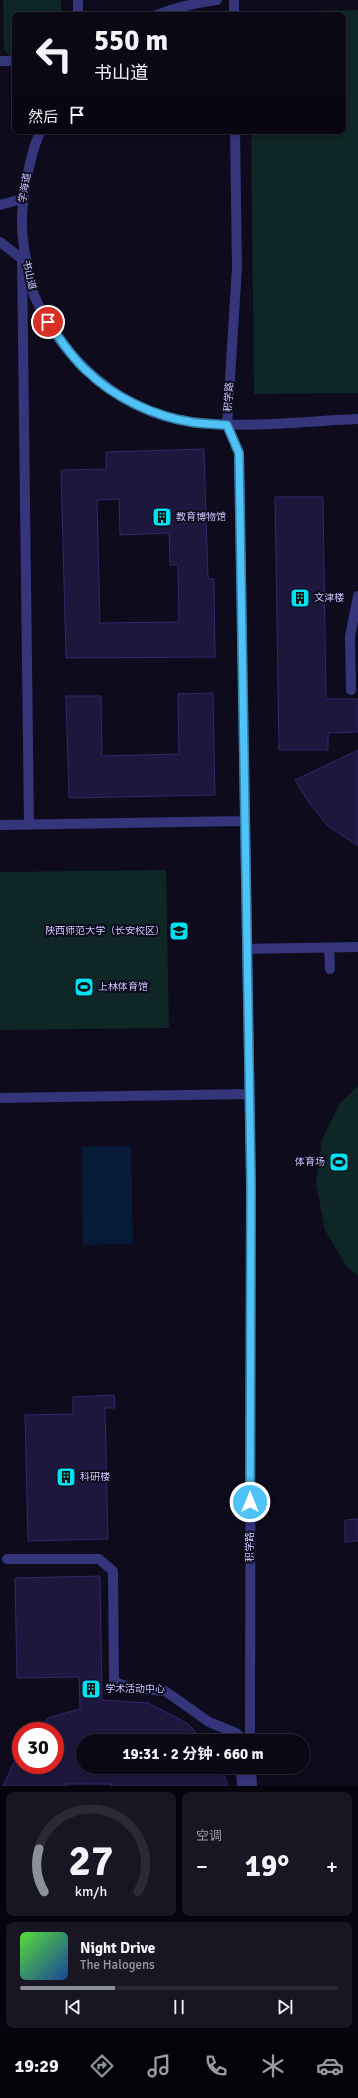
<!DOCTYPE html>
<html lang="zh">
<meta charset="utf-8">
<style>
body{margin:0;font-family:Signika,"Noto Sans SC",sans-serif;background:#181622;color:#f1f3f6;height:100vh;display:flex;flex-direction:column;font-size:15px;white-space:nowrap}
*{box-sizing:border-box;margin:0}
p{font-size:13px;color:#999aa0}
.icon{flex:none;width:22px;height:22px;fill:none;stroke:currentColor;stroke-width:2;stroke-linecap:round;stroke-linejoin:round}
.map{position:relative;height:1786px;overflow:hidden}
.panel{display:flex;flex-direction:column;gap:6px;padding:6px;background:#06040c;flex:1}
.panel>*{flex:none}
.guide{position:absolute;left:12px;top:12px;width:334px;height:122px;border-radius:8px;box-shadow:0 2px 6px #0003,0 0 0 1px #2a2934;background:#0a0815;color:#f1f3f6;overflow:hidden}
.speed{position:absolute;left:12px;top:1722px;display:flex;gap:8px;font-size:20px;font-weight:700;text-align:center}
.speed>*{display:grid;place-content:center;width:52px;height:52px;border-radius:50%;background:#0a0815;box-shadow:0 2px 6px #0003,0 0 0 1px #2a2934;line-height:1}
.speed .limit{border:6px solid #d22;background:#fff;color:#111}
.pin{position:absolute;display:grid;place-items:center;width:34px;height:34px;color:#fff;margin:-17px;border:2px solid #fff;border-radius:50%;box-shadow:0 1px 4px #0007}
.me{position:absolute;width:44px;margin:-22px;rotate:0deg;stroke-linejoin:round;filter:drop-shadow(0 0 3px #0008)}
.turn{display:flex;align-items:center;gap:14px;height:84px;padding:0 16px;font-size:18px}
.turn .icon{width:52px;height:52px;stroke-width:2.5}
.turn b{display:block;font-size:28px;line-height:34px}
.then{display:flex;align-items:center;height:38px;padding:0 16px;background:#0003;gap:8px;font-size:15px}
.big{font-size:30px;font-weight:700;line-height:1.1}
.panel .widget{flex:1;display:flex;flex-direction:column;justify-content:center;gap:6px;min-width:0;padding:0 14px;border-radius:8px;background:#181622}
.panel .dial{align-items:center;gap:0}
.dial svg{height:104px;overflow:visible;fill:none;stroke:#2a2934;stroke-width:7;stroke-linecap:round;text-anchor:middle}
.dial text{fill:#f1f3f6;stroke:none}
.song{display:flex;align-items:center;gap:12px}
.cover{width:48px;height:48px;border-radius:6px;background:linear-gradient(135deg,hsl(110 70% 55%),hsl(220 70% 35%))}
.played{height:4px;border-radius:2px;background:linear-gradient(90deg,#8c9099 30%,#2a2934 30%)}
.keys{display:flex;justify-content:space-around;direction:ltr}
.heat{display:flex;justify-content:space-between;align-items:center;font-size:22px;direction:ltr}
.panel .tiles{flex:1;display:grid;gap:6px;grid-template-columns:1fr 1fr}
.widget:last-child{grid-column:span 2}
.trip{position:absolute;left:76px;top:1734px;width:234px;height:40px;border-radius:20px;background:#0a0815;box-shadow:0 2px 6px #0003,0 0 0 1px #2a2934;font-weight:700;line-height:40px;text-align:center}
.dock{display:flex;height:64px;justify-content:space-around;align-items:center;background:#040308;color:#999aa0}
.dock .icon{width:28px;height:28px}
.dock .selected{color:#8c9099}
.dock b{font-size:18px;color:#f1f3f6}
.map>svg:first-child{display:block}
.green{fill:#0e2625}
.water{fill:#071b39}
.building{fill:#1d173d;stroke:#33286a;fill-rule:evenodd}
.lines{fill:none;stroke-linecap:round;stroke-linejoin:round}
.minor{stroke:#35357c;stroke-width:10}
.route-casing{stroke:#337fa1;stroke-width:10}
.route{stroke:#4fc3f7;stroke-width:7}
.labels{text-anchor:middle;dominant-baseline:central;stroke-width:4;stroke-linejoin:round;paint-order:stroke}
.street-label{font-size:10px;fill:#cbc6ff;stroke:#0d0b1c}
.poi-label{font-size:10px;fill:#cbc6ff;stroke:#0d0b1c;text-anchor:start}
</style>
<div class="map">
<svg width="358" height="1786" viewBox="0 0 358 1786">
<rect width="100%" height="100%" fill="#0d0b1c"/>
<path class="green" d="M3 0H61V15H15V56H10L4 50Z
M358 10V393L254 394 251 131H343V15H249V12Z
M166 870 169 1028 0 1030V872Z
M358 1086V1276L346 1266 325 1230 316 1184 322 1139 340 1103Z"/>
<path class="water" d="M131 1146 133 1244 83 1245 82 1147Z"/>
<path class="building" d="M204 449 208 579H214L215 657 66 658 61 470 106 469V452ZM119 499 120 535 169 533 170 565H178L179 622 100 623 97 500Z
M275 497H323L326 699H358V732L328 733V750H279Z
M213 693 215 795 69 798 66 696H101L102 756 179 754 178 694Z
M358 750V846L328 826 309 803 295 780Z
M114 1395 115 1408H105L108 1539 28 1541 25 1415 73 1414V1397Z
M358 1519V1541L345 1542V1520Z
M100 1576 102 1700 148 1703 187 1723 204 1741H83V1767H221L228 1786H111V1784H66V1786H3L21 1747V1765H55V1731H36L48 1718 80 1709 79 1677 17 1678 15 1578Z"/>
<g class="lines">
<path class="minor" d="M78 0V15
M234 0V15
M157 15C176 7 196 3 217 0
M0 61H15
M41 131C34 143 32 155 29 168 21 203 19 228 27 263 29 274 30 286 34 295 61 358 123 414 192 422 247 429 303 421 358 419
M235 131 237 267 227 425 239 453 251 1184 250 1741
M0 205 22 199
M0 242 22 259 24 265
M22 259 29 825
M351 690 350 636 358 596
M0 825 244 821
M329 948 330 969
M247 949 358 947
M0 1098 249 1094
M7 1559H99L113 1571 114 1682 132 1688 165 1691 209 1722 236 1733 245 1741
M241 1767 242 1786
M251 1767 252 1786"/>
</g>
<g class="lines">
<defs>
<path id="route" d="M48 322C60 339 72 358 88 372 115 398 154 416 191 422 203 424 215 424 227 425L239 453 251 1184 250 1502"/>
</defs>
<use href="#route" class="route-casing"/>
<use href="#route" class="route"/>
</g>
<defs>
<symbol id="building-square" viewBox="-11 -11 22 22"><rect x="-9" y="-9" width="18" height="18" rx="4" fill="#00e1f1" stroke="#0d0b1c"/><path d="M-4-6H4V6H1V3H-1V6H-4ZM-2.5-4.3h1.7v1.8h-1.7ZM.8-4.3h1.7v1.8H.8ZM-2.5-1h1.7V.8h-1.7ZM.8-1h1.7V.8H.8Z" fill="#111"/></symbol>
<symbol id="university-square" viewBox="-11 -11 22 22"><rect x="-9" y="-9" width="18" height="18" rx="4" fill="#00e1f1" stroke="#0d0b1c"/><path d="M0-5L7-2L0 1L-7-2ZM-4 1L0 2.5L4 1V4Q0 6-4 4Z" fill="#111"/></symbol>
<symbol id="stadium-square" viewBox="-11 -11 22 22"><rect x="-9" y="-9" width="18" height="18" rx="4" fill="#00e1f1" stroke="#0d0b1c"/><path d="M0-5a6.5 5 0 1 0 0 10a6.5 5 0 1 0 0-10ZM-3.5-1.8h7v3.6h-7Z" fill="#111"/></symbol>
</defs>
<g fill-rule="evenodd">
<use href="#building-square" x="151" y="506" width="22" height="22"/>
<use href="#building-square" x="289" y="587" width="22" height="22"/>
<use href="#university-square" x="168" y="920" width="22" height="22"/>
<use href="#stadium-square" x="73" y="976" width="22" height="22"/>
<use href="#stadium-square" x="328" y="1151" width="22" height="22"/>
<use href="#building-square" x="55" y="1466" width="22" height="22"/>
<use href="#building-square" x="80" y="1678" width="22" height="22"/>
</g>
<g class="labels">
<g class="street-label">
<text transform="translate(25 188) rotate(-80)">学海道</text>
<text transform="translate(29 275) rotate(77)">书山道</text>
<text transform="translate(229 397) rotate(-86)">积学路</text>
<text transform="translate(250 1547) rotate(-90)">积学路</text>
</g>
<g class="poi-label">
<text x="176" y="517">教育博物馆</text>
<text x="314" y="598">文津楼</text>
<text x="165" y="931" text-anchor="end">陕西师范大学（长安校区）</text>
<text x="98" y="987">上林体育馆</text>
<text x="325" y="1162" text-anchor="end">体育场</text>
<text x="80" y="1477">科研楼</text>
<text x="105" y="1689">学术活动中心</text>
</g>
</g>
</svg>
<div class="speed"><div class="limit">30</div></div>
<div class="pin" style="left:48px;top:322px;background:#d93025"><svg class="icon" aria-label="arrive" viewBox="0 0 24 24"><path d="M6 21V4h12l-3 4 3 4H6"/></svg></div>
<svg class="me" style="left:250px;top:1502px" viewBox="-20 -20 40 40"><circle r="17" fill="#4fc3f7" stroke="#fff" stroke-width="3"/><path d="M0-11L8 9 0 5-8 9z" fill="#fff"/></svg>
<div class="trip">19:31 · 2 分钟 · 660 m</div>
<div class="guide">
<div class="turn"><svg class="icon" aria-label="left" viewBox="0 0 24 24"><path d="M17 20v-9H6M10 6l-5 5 5 5"/></svg><div><b>550 m</b>书山道</div></div>
<div class="then">然后<svg class="icon" aria-label="arrive" viewBox="0 0 24 24"><path d="M6 21V4h12l-3 4 3 4H6"/></svg></div>
</div>
</div>
<section class="panel">
<div class="tiles">
<div class="widget dial"><svg viewBox="0 0 100 80">
<path d="M14 69A42 42 0 1 1 86 69"/>
<path d="M14 69A42 42 0 0 1 10 36" stroke="#8c9099"/>
<text x="50" y="56" font-size="32" font-weight="700">27</text>
<text x="50" y="72" font-size="11">km/h</text>
</svg></div>
<div class="widget"><p>空调</p>
<div class="heat"><a>−</a><b class="big">19°</b><a>+</a></div>
</div>
<div class="widget">
<div class="song"><i class="cover"></i><div><b>Night Drive</b><p>The Halogens</p></div></div>
<div class="played"></div>
<div class="keys"><svg class="icon" aria-label="previous" viewBox="0 0 24 24"><path d="M18 5L8 12l10 7zM5 5v14"/></svg><svg class="icon" aria-label="pause" viewBox="0 0 24 24"><path d="M8 5v14M16 5v14"/></svg><svg class="icon" aria-label="next" viewBox="0 0 24 24"><path d="M6 5l10 7-10 7zM19 5v14"/></svg></div>
</div>
</div>
</section>
<nav class="dock">
<b>19:29</b>
<svg class="icon selected" aria-label="directions" viewBox="0 0 24 24"><path d="M12 3l9 9-9 9-9-9zM9 14v-3h6M13 9l2 2-2 2"/></svg>
<svg class="icon" aria-label="music" viewBox="0 0 24 24"><path d="M9 18V5l10-2v13"/><circle cx="6" cy="18" r="3"/><circle cx="16" cy="16" r="3"/></svg>
<svg class="icon" aria-label="phone" viewBox="0 0 24 24"><path d="M5 4h4l2 5-3 2q2 4 5 5l2-3 5 2v4C11 20 4 13 5 4z"/></svg>
<svg class="icon" aria-label="climate" viewBox="0 0 24 24"><path d="M12 3v18M4 7l16 10M4 17L20 7"/></svg>
<svg class="icon" aria-label="car" viewBox="0 0 24 24"><path d="M5 17H2v-5l4-1 3-4h7l3 4 3 1v5h-3M9 17h6M6 11h13"/><circle cx="7" cy="17" r="2"/><circle cx="17" cy="17" r="2"/></svg>
</nav>
